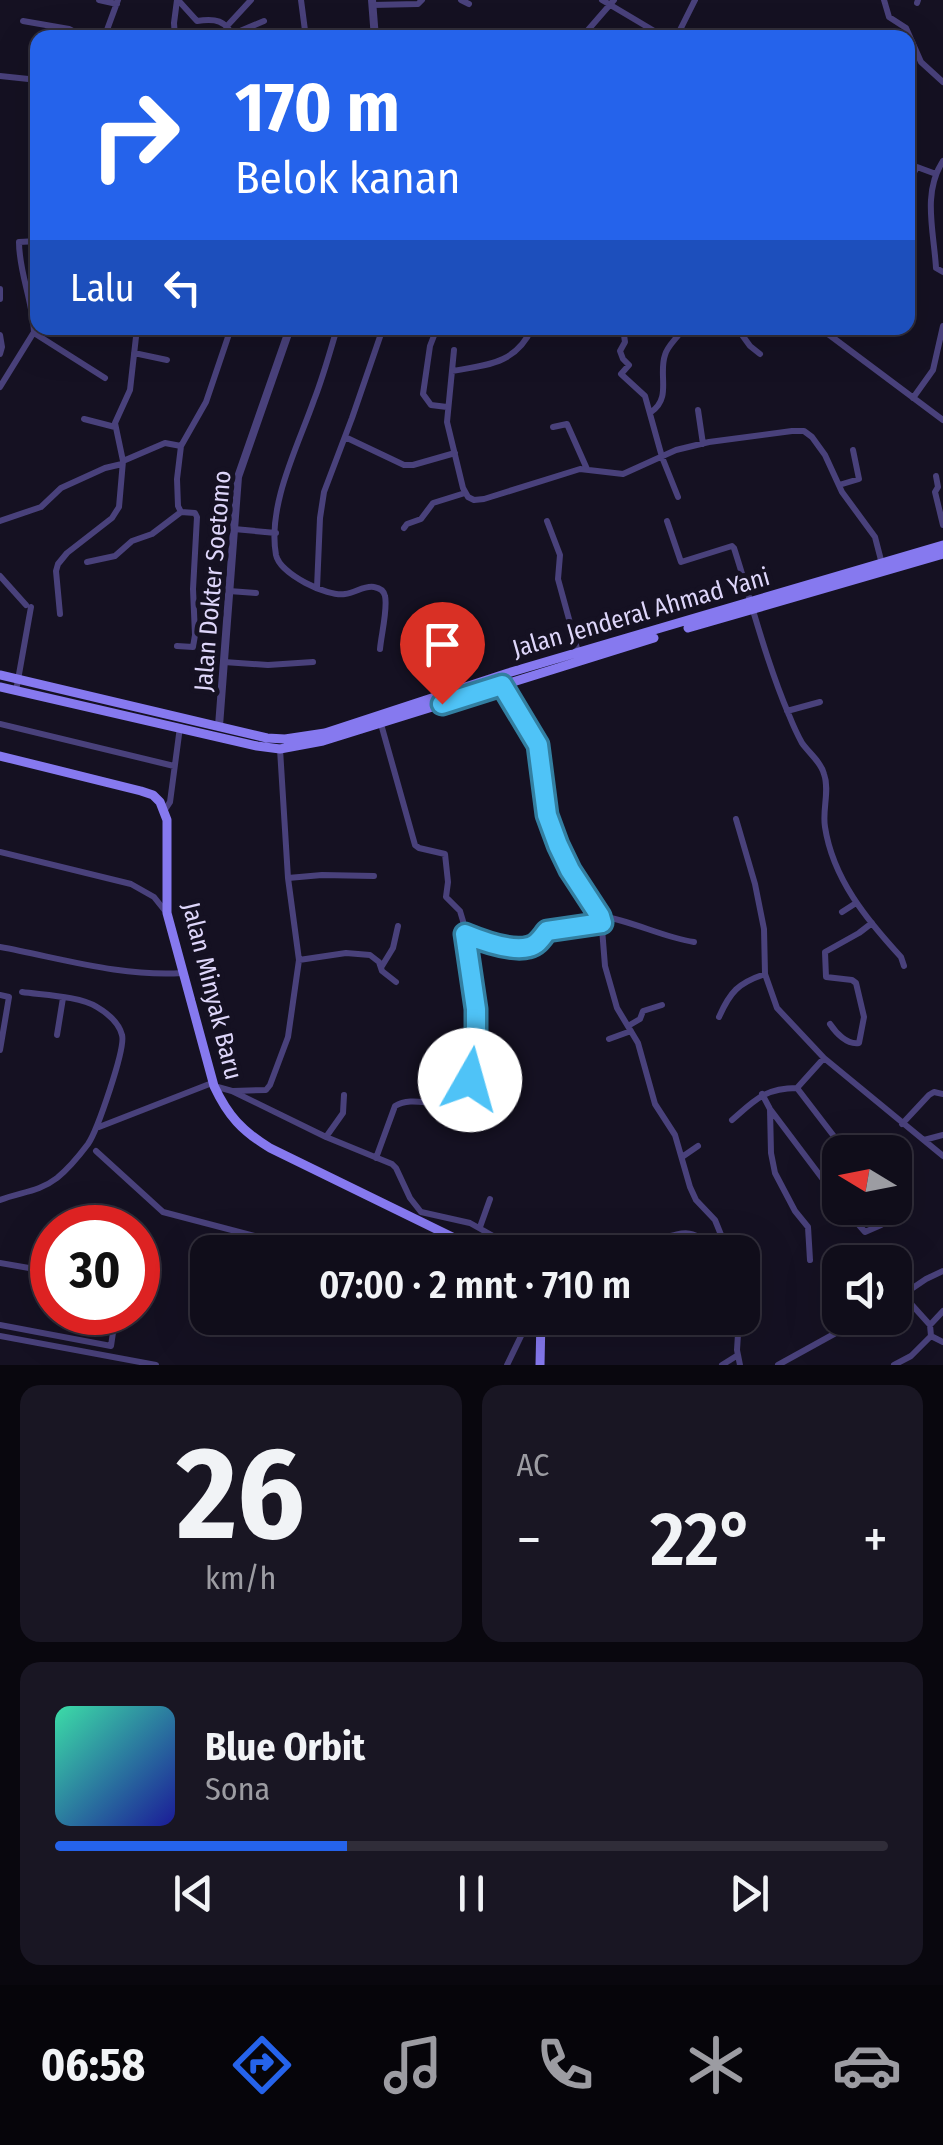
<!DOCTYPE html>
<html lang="id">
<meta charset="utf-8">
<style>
body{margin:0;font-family:"Fira Sans Condensed",sans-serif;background:#191623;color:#f1f3f6;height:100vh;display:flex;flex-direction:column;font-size:38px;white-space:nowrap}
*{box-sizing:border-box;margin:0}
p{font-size:32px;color:#9c9ca2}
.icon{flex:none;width:55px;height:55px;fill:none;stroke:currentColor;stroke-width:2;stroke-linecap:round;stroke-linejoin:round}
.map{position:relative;height:1365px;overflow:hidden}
.details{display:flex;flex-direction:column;gap:20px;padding:20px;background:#09070e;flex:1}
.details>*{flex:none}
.hud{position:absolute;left:30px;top:30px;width:885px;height:305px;border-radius:20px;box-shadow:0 10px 40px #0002,0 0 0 2px #302d39;background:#2563eb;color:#fff;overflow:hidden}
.needle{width:65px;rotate:280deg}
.buttons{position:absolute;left:822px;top:1135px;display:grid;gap:20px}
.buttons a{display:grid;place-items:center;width:90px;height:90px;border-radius:20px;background:#100d1a;box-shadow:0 10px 40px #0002,0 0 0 2px #302d39;font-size:50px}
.speed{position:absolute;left:30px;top:1205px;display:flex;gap:20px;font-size:50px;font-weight:700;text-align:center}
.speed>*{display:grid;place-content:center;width:130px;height:130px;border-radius:50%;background:#100d1a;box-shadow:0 10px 40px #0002,0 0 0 2px #302d39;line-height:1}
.speed .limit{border:15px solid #d22;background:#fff;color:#111}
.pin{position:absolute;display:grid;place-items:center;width:85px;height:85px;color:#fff;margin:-102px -42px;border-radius:50% 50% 50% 0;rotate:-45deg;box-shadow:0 0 10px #0007}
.pin .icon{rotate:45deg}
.me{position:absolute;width:110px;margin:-55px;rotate:7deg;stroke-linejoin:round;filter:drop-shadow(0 0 8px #0008)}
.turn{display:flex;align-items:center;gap:35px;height:210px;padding:0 40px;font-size:45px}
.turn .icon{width:130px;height:130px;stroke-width:2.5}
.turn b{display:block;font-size:70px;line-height:85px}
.then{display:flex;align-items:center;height:95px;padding:0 40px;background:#0003;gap:20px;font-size:38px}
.big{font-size:75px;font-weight:600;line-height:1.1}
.details .card{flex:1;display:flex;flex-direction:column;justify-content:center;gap:15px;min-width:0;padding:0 35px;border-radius:20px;background:#191623}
.details .dial{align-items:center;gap:0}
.dial b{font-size:130px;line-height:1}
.song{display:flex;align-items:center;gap:30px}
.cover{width:120px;height:120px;border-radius:15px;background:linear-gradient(135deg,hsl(160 70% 55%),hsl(240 70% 35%))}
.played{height:10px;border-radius:5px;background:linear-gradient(90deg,#2563eb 35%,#302d39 35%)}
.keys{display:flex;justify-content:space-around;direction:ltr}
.heat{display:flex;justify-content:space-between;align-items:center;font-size:55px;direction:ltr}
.details .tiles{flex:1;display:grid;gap:20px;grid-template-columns:1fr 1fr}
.card:last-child{grid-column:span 2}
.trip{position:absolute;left:190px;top:1235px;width:570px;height:100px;border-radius:20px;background:#100d1a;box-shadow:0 10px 40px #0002,0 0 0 2px #302d39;font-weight:600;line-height:100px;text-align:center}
.dock{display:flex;height:160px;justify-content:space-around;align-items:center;background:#06050a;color:#9c9ca2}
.dock .icon{width:70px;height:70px}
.dock .on{color:#2563eb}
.dock b{font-size:45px;color:#f1f3f6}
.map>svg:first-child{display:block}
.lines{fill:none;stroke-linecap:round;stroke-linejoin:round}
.minor{stroke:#49417b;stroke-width:6}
.tertiary{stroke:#49417b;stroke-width:8}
.secondary{stroke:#8679ef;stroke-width:9}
.route-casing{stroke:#337fa1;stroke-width:25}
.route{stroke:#4fc3f7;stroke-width:18}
.labels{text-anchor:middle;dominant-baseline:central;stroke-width:10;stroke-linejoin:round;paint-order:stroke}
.street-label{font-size:25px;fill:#ded6fa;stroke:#151122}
</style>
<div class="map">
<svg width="943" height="1365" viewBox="0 0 943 1365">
<rect width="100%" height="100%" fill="#151122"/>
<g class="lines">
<path class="minor" d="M99 0 117 4
M178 0 197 21C215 18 226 20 234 38
M301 0 306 38
M461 0 469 4
M602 0 666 38
M884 0 889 17 906 28 921 62 943 82
M917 3 918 0
M372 5 418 4 422 0
M23 21 69 29 86 38
M227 26 251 0
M233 34 264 21
M104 38 118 0
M175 38 174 23 177 0
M581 38 614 0
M676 38 695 0
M0 76 38 80
M943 161C922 193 934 232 936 268L943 272
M908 183 917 167 936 174
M38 241 19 242C19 273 33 301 34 333L105 378
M0 289V299
M337 328C330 352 323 377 314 400 298 446 267 505 276 555 280 574 327 597 345 594 355 593 365 585 374 587 380 588 384 591 385 596 388 608 381 636 380 649
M437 328 430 346 423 394 431 405 447 407
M623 328 625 342 620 351 623 359 629 365 621 374 645 396 662 457 678 497
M737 328 750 346 760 354
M820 328 943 420
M0 335 2 347 0 354
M454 350 447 422 463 488 468 497 474 500 484 499 580 469 623 474 676 450 709 442 792 431H804L812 437 825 455 842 492 875 537 882 564
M134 353 167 360
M452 371C487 365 516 364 532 328
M0 387 34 332
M913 398 933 370 943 326
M698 410 703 444
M651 412C672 398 658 375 665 355 667 347 675 340 680 333
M84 419 115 427
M553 427 567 424 587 469
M345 437 404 465H413L455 453
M123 461 165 443 181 446
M936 476 938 487 935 492 943 525
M839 485 859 479 853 450
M181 512 178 506 177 479 181 446 206 402 229 334 223 328
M0 521 41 507 61 488 105 468 122 464
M547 521 560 555 558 579 578 652
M667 521 681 562 732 546 734 548C752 604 766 661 789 715 793 725 797 734 802 743 809 753 821 762 824 774 830 790 822 810 825 827 833 879 867 920 901 957L904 966
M404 528 407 524 421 519 433 503 465 493
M234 529 276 533
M87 562 115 556 132 541 152 534 181 512
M0 576 26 605
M317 588 320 518 324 492 352 418 383 328
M229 591 256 593
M60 614 56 571 58 564 67 553 112 518 119 507 123 461 115 423 130 390 137 328
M177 646 193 647 195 635 193 589 197 517 195 513 181 512
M224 662 268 665 313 662
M502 685 537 745 542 790 547 815 557 845 570 870 601 916 605 966 617 1008 638 1043 655 1104 675 1135 690 1187 696 1200 715 1220 728 1252
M16 691 31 607
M787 711 820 702
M0 724 174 766
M164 811 170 802 180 727
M736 819 755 884 764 929 765 974 777 1008 824 1058 943 1156
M0 852 131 884 154 897 166 912
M288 878 322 875 374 876
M842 912 856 903
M601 916C633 921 662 937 694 942
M465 934C482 941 511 952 529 947 537 945 542 937 547 931L602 923
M0 947C60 958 122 977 182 973
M299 960 346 953 370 955 379 962 382 971 396 982
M382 966 393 948 398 926
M0 995 9 997 0 1050
M719 1017C730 992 738 983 765 974
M830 1024C836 1033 847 1045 859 1043L864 1017 856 983 852 980 826 977 825 952 859 933 872 923
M628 1026 640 1019 643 1011 662 1005
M57 1035 63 998
M609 1039 631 1031
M214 1086 232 1091 326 1137 392 1164 396 1168 410 1198 421 1212 470 1223 495 1237 506 1240H568L565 1252
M797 1088 846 1152
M233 1091 266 1090 270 1085 288 1037 299 960 288 878 280 749
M762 1094 770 1109 840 1202
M770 1109 771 1153 775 1173 795 1211 808 1227 810 1260
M732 1120C755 1100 765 1088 797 1088L824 1058
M902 1124 929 1095 934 1092 943 1094
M99 1127 212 1083
M326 1137 343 1113 344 1095
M924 1140 943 1135
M96 1151 163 1212 315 1252
M682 1157 698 1146
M376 1158 395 1106C415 1094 439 1111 456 1098 493 1068 470 963 463 921L460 911 446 897 448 882 445 854 419 848 415 845 381 724
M0 1200C20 1192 39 1192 57 1178 68 1169 79 1156 88 1144 97 1131 126 1048 122 1035 119 1023 107 1013 97 1007 80 996 42 995 22 992
M844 1208 865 1232 881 1225 887 1212 883 1208
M480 1227 490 1199
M654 1241C681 1233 695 1225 713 1252
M0 1263 52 1272
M903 1295 930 1325 931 1336 943 1342
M895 1300 926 1279 943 1271
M708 1318 739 1322
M739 1318 737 1350 740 1365
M600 1320 601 1318
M0 1325 111 1346 116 1312
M930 1325 943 1311
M0 1336 156 1365
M507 1365 522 1334 523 1318
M722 1365 738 1355
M778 1365 863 1318
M894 1365 911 1356 931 1336"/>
<path class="tertiary" d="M372 0 375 38
M219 726 238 477 290 328"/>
<path class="secondary" d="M688 628 943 554
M0 675 267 738 285 739 325 733 508 673 943 545
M0 687 257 746 280 749 323 741 654 638
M0 756 141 791 153 795 160 802 167 820V913L214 1086C228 1116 242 1131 270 1148L483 1252
M540 1365 541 1318"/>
</g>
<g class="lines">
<defs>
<path id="route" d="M442 704 502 685 538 745 547 815 558 845 570 870 600 916 602 923 547 931C542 937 538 945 529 947 511 952 482 941 465 934L476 1009V1038L470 1080"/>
</defs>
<use href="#route" class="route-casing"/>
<use href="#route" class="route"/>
</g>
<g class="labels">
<g class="street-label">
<text transform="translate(213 581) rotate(-85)">Jalan Dokter Soetomo</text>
<text transform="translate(641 613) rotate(-16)">Jalan Jenderal Ahmad Yani</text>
<text transform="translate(212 991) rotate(76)">Jalan Minyak Baru</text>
</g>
</g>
</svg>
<div class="buttons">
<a><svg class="needle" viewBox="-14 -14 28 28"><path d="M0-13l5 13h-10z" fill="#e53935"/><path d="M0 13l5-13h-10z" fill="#9c9ca2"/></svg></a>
<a><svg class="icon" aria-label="sound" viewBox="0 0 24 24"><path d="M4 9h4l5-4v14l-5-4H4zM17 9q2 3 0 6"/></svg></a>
</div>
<div class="speed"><div class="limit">30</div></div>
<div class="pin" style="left:442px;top:704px;background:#d93025"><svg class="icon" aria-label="arrive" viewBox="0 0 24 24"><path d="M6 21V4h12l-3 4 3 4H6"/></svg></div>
<svg class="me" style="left:470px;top:1080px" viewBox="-20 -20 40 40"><circle r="19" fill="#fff"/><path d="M0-13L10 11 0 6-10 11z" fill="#4fc3f7"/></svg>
<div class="trip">07:00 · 2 mnt · 710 m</div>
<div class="hud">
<div class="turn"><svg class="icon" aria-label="right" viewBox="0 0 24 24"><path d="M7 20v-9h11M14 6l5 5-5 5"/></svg><div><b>170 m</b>Belok kanan</div></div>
<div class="then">Lalu<svg class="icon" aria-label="left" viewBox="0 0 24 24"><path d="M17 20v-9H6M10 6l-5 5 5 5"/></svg></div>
</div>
</div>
<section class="details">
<div class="tiles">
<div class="card dial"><b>26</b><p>km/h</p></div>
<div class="card"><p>AC</p>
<div class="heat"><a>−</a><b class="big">22°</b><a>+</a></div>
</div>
<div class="card">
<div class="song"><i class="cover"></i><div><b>Blue Orbit</b><p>Sona</p></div></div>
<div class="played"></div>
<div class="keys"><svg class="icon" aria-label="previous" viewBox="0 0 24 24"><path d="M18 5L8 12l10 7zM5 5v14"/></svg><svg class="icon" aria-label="pause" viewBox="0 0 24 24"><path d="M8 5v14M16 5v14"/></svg><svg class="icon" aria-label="next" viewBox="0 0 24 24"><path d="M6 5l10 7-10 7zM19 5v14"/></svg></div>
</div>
</div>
</section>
<nav class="dock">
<b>06:58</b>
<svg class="icon on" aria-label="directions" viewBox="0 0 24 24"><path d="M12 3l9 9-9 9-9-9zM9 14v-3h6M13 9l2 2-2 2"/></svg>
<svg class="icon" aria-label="music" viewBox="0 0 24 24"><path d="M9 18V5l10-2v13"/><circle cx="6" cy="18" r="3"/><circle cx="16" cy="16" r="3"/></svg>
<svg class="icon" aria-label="phone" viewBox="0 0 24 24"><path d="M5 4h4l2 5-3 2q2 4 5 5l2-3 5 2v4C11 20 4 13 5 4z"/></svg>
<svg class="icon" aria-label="climate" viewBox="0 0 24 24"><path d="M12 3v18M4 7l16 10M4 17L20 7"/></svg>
<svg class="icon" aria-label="car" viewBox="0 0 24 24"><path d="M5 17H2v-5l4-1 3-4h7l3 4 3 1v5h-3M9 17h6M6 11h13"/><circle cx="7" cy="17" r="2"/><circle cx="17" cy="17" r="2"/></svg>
</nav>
